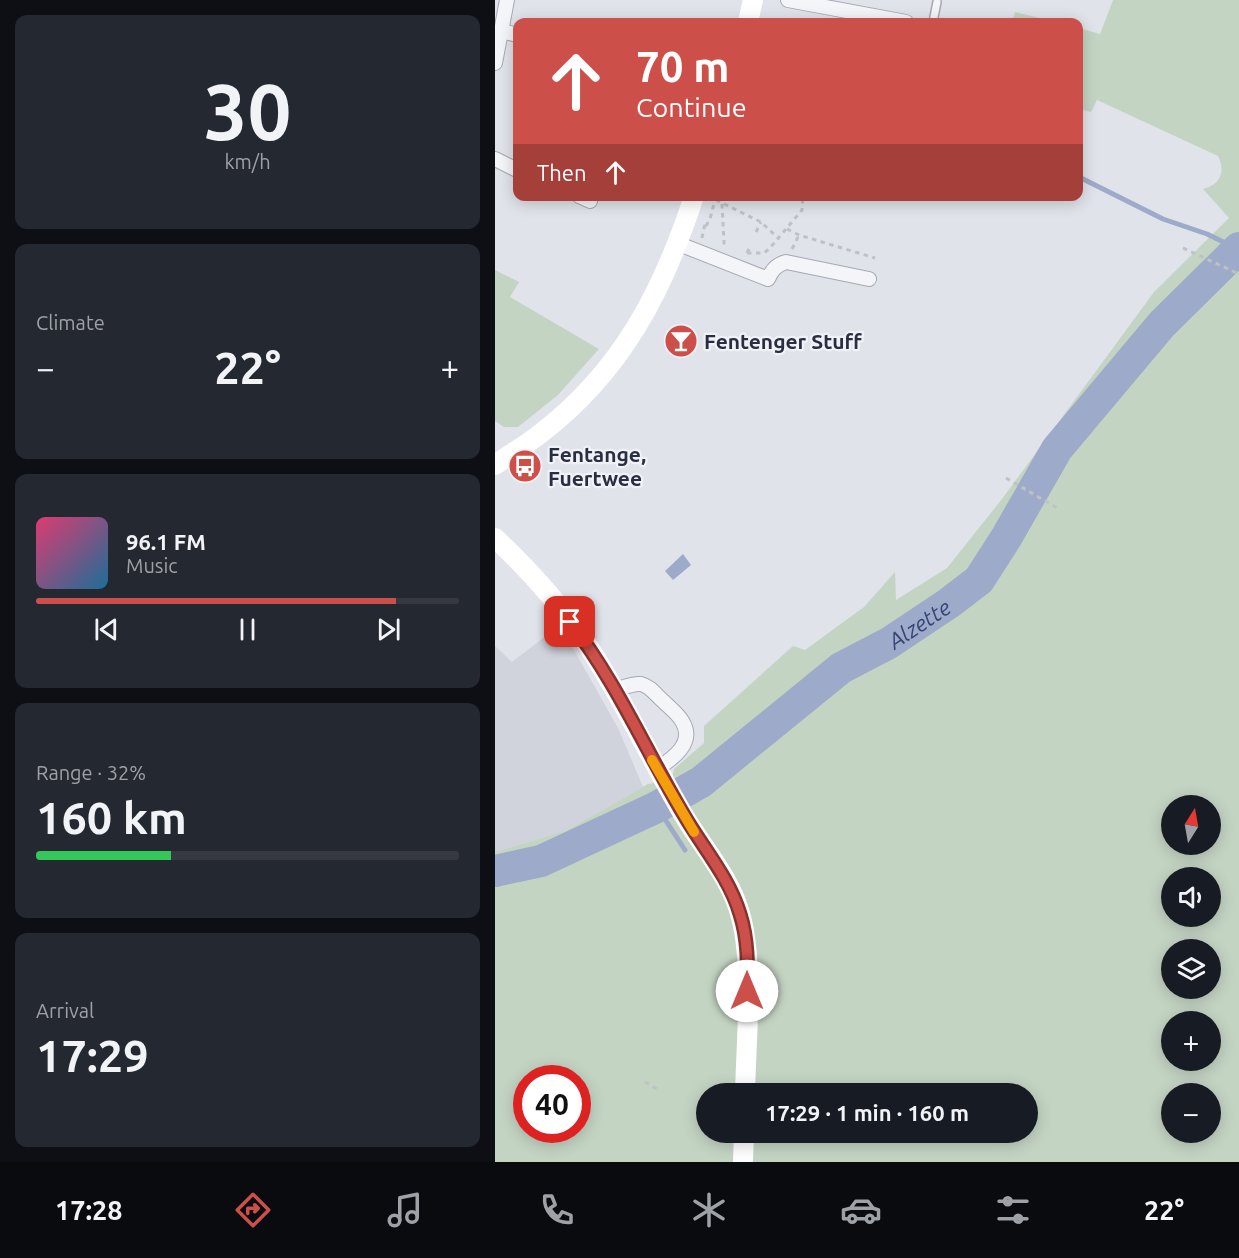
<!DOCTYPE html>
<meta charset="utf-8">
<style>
body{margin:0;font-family:Ubuntu,sans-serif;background:#242831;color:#f1f3f6;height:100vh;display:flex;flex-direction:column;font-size:22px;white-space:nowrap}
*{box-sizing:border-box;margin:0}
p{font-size:20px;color:#9ea1a6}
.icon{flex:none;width:33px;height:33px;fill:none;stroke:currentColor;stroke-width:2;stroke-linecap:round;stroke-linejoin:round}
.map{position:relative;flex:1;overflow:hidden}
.details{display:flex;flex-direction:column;gap:15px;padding:15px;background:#0d0f14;width:495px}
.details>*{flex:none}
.top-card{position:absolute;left:18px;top:18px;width:570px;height:183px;border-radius:12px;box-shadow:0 3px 15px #0003;background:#cd4f49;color:#fff;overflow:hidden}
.needle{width:39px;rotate:11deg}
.buttons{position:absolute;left:666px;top:795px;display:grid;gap:12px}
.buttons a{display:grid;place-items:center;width:60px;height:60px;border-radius:50%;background:#171b24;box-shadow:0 3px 15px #0003;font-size:30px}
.speed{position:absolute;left:18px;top:1065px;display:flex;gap:12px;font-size:30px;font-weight:700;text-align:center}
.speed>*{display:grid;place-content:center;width:78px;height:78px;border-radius:50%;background:#171b24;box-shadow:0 3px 15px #0003;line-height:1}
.speed .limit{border:9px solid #d22;background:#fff;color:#111}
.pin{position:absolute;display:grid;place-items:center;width:51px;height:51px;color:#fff;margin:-26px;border-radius:12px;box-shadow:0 3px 9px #0006}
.me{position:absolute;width:66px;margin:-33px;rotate:0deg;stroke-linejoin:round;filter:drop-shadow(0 0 4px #0008)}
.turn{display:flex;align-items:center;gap:21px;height:126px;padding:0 24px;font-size:27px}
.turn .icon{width:78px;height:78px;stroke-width:2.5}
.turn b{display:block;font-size:42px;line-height:51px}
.then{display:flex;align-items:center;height:57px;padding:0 24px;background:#0003;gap:12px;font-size:22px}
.big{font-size:45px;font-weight:600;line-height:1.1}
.details .card{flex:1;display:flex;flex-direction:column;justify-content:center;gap:9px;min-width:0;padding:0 21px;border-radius:12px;background:#242831}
.details .dial{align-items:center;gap:0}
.dial b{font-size:78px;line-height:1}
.song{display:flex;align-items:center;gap:18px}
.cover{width:72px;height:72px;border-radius:9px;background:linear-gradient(135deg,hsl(340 70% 55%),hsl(200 70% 35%))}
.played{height:6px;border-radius:3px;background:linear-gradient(90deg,#cd4f49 85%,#363941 85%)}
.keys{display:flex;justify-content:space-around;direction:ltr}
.heat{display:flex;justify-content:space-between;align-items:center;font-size:33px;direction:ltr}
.charge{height:9px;border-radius:4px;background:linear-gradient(90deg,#34c759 32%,#363941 0)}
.trip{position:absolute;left:201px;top:1083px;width:342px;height:60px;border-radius:30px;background:#171b24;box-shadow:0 3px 15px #0003;font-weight:600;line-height:60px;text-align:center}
.dock{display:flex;height:96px;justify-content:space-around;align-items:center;background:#090b0e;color:#9ea1a6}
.dock .icon{width:42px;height:42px}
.dock .on{color:#cd4f49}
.dock b{font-size:27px;color:#f1f3f6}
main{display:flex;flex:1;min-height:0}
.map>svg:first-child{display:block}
.built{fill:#d0d2dc}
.green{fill:#c4d4c3;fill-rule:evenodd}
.water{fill:#9daac9}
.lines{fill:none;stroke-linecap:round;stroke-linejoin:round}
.stream{stroke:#9daac9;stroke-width:5}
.river{stroke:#9daac9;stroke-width:32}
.lane-casing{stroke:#a6a9b4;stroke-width:10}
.street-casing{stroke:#a6a9b4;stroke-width:16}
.path{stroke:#bfc1c8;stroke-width:3;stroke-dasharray:4.5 4.5;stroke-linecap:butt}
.lane{stroke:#f4f5f8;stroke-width:7}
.street{stroke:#f4f5f8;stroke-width:14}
.secondary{stroke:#fff;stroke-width:20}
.route-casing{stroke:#85332f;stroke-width:15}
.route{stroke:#cd4f49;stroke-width:10}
.slow{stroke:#f59e0b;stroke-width:10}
.labels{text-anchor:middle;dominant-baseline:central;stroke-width:4.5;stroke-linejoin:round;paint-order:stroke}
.poi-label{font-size:21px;font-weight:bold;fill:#2a2e41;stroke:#f1f2f7;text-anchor:start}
.water-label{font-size:22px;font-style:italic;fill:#344475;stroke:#f1f2f7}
</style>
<main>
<section class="details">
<div class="card dial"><b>30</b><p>km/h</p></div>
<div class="card"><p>Climate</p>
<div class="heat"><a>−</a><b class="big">22°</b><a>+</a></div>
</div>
<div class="card">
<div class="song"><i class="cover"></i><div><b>96.1 FM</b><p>Music</p></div></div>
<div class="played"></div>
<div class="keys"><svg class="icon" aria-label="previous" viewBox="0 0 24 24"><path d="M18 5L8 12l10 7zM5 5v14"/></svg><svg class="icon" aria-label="pause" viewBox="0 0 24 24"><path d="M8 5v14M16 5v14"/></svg><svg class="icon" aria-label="next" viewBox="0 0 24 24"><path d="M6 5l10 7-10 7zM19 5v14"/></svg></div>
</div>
<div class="card"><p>Range · 32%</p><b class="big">160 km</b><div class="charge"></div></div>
<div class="card"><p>Arrival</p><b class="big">17:29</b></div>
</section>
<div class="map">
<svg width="744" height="1162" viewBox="0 0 744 1162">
<rect width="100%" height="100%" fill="#e1e3ea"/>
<path class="built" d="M65 625 123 728 148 787 70 831 0 852V646L17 662Z"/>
<path class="green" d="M618 0H744V1162H0V852L70 831 153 784 177 780 179 769 209 743V726L298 646 310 650 369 607 400 572 401 600 452 568 507 499 659 292 734 218 708 189C725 185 731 172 723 156L602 100 596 112 584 109V28L605 34ZM676 806H716V844H676ZM676 878H716V916H676ZM676 950H716V988H676ZM676 1022H716V1060H676ZM32 1078H82V1130H32ZM212 1094H532V1132H212ZM676 1094H716V1132H676Z
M520 12 561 22H517Z
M0 270 24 282 15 297 104 349 63 395 23 427H9L0 421Z"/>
<path class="water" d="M188 554 196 565 178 580 170 571Z"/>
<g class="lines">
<path class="stream" d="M584 177 668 219 712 234 743 249
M162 807 190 850"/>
<path class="river" id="s1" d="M0 871 46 861 162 807 206 782 346 668 394 643 454 603 484 580 511 538 562 449 667 324 744 248"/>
<defs>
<path id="lane" d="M438 22 442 2"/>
<path id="street" d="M293 0 411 22
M7 31 22 35
M0 63 12 0
M0 159 22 170
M84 196 95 201
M184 244 273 279C277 270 281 265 291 262L374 279
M119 690C127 688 138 683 146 684 155 686 161 695 168 701 174 707 183 714 187 721 201 743 177 759 162 769"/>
</defs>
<use href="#lane" class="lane-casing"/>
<use href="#street" class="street-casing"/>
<path class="path" d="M221 200 266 222 284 239
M227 204 229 243 231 246
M211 226 215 219 221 196
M292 229 304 235 380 258
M261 232 266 222
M207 238 210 224
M688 248 744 274
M297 249 304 235
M252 253H269L275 248 307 210 308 196
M252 253 256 245
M511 478 564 509
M150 1082 162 1089"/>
<use href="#lane" class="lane"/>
<use href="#street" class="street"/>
<path class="secondary" d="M253 22 258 0
M0 465C15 454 31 445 45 434 126 372 168 292 199 196
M0 538C32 568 62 601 87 637 125 693 154 756 188 814 208 848 236 878 246 917 259 968 251 1040 250 1094
M248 1162 249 1132"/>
</g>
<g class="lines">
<defs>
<path id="route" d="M75 622C121 681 151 751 189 815 208 848 234 877 245 914 253 939 253 965 252 991"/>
</defs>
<use href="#route" class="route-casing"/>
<use href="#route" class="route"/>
<path class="slow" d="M157 760 199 832"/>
</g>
<defs>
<symbol id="bar-disc" viewBox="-11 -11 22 22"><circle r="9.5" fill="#cd4f49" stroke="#f1f2f7"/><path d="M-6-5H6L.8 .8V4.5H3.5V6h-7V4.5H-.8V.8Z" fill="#fff"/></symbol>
<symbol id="bus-disc" viewBox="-11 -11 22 22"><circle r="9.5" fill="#cd4f49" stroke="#f1f2f7"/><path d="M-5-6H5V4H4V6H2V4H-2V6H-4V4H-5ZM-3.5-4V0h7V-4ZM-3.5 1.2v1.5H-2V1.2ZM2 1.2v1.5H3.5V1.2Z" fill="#fff"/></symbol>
</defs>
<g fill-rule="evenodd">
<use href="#bar-disc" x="167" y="322" width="38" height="38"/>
<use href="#bus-disc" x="11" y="447" width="38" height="38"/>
</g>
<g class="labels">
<g class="poi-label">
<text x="209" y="341">Fentenger Stuff</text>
<text x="53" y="454">Fentange,<tspan x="53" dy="24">Fuertwee</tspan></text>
</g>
<g class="water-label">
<text stroke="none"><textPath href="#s1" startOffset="496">Alzette</textPath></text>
</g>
</g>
</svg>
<div class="buttons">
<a><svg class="needle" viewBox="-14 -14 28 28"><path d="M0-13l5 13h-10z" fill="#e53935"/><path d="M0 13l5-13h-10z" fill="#9ea1a6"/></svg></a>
<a><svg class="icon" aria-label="sound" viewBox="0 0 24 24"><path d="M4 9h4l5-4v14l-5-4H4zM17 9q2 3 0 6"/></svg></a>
<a><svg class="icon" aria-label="layers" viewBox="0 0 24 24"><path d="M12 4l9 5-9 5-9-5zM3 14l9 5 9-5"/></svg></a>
<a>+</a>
<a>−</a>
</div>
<div class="speed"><div class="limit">40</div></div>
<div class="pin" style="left:75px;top:622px;background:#d93025"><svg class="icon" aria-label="arrive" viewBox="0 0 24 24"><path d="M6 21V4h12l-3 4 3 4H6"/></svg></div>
<svg class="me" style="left:252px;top:991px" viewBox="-20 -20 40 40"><circle r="19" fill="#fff"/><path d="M0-13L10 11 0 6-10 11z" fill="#cd4f49"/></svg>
<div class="trip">17:29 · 1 min · 160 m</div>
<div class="top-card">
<div class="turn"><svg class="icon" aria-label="ahead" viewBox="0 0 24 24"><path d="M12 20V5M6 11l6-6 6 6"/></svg><div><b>70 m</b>Continue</div></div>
<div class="then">Then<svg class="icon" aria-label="ahead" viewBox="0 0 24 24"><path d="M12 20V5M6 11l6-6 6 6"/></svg></div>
</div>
</div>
</main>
<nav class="dock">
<b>17:28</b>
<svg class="icon on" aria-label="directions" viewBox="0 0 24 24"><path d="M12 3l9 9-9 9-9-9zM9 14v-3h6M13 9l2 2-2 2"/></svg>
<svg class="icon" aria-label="music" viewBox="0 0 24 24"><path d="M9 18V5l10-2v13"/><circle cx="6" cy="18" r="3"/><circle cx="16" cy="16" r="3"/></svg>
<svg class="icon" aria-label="phone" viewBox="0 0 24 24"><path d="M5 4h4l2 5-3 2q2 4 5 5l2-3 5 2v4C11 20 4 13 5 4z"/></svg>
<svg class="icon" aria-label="climate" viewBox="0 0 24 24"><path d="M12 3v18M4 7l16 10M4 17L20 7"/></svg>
<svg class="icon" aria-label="car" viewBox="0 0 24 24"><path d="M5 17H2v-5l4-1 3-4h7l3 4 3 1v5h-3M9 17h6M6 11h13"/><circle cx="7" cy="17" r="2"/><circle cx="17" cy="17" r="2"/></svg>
<svg class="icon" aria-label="filters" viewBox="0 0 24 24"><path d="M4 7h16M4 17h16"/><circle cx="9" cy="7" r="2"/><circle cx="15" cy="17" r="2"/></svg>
<b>22°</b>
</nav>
